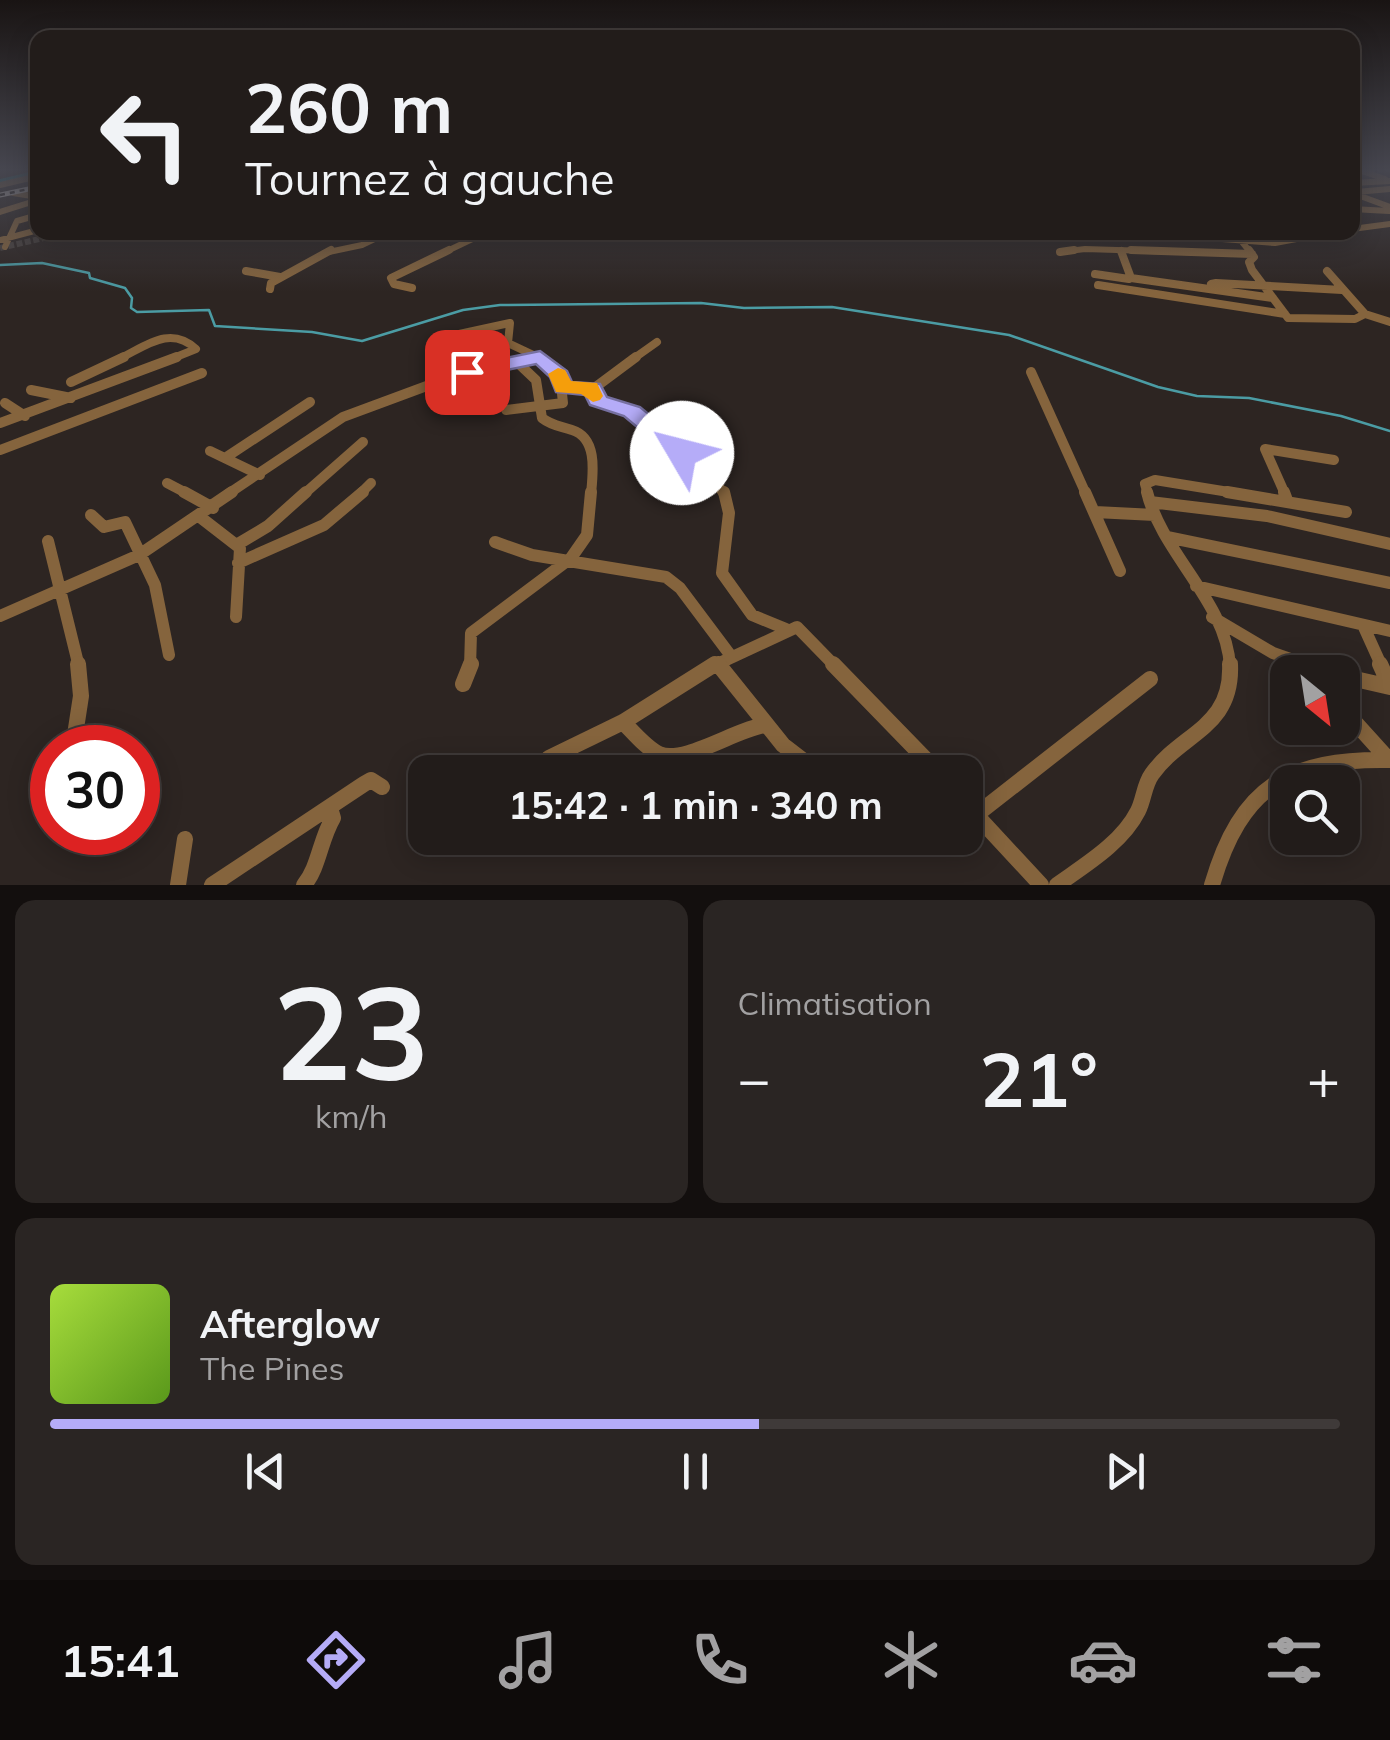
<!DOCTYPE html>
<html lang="fr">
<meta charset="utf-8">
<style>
body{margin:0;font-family:Mulish,sans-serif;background:#2a2523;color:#f1f3f6;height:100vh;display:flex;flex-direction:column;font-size:38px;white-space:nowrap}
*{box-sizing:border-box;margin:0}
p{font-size:32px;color:#a2a1a2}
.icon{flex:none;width:55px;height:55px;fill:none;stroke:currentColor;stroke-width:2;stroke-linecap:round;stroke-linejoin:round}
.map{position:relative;height:885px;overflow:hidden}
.panel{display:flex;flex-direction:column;gap:15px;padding:15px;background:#130f0e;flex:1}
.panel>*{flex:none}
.hud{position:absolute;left:30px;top:30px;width:1330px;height:210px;border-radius:20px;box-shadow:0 5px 25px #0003,0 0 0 2px #3f3a39;background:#221c1a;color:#f1f3f6;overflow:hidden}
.needle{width:65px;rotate:150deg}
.tools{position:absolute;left:1270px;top:655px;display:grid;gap:20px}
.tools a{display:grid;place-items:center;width:90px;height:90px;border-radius:20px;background:#221c1a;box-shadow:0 5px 25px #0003,0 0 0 2px #3f3a39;font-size:50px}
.speed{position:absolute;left:30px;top:725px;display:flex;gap:20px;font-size:50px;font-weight:700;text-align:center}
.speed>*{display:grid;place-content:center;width:130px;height:130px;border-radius:50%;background:#221c1a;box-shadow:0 5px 25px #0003,0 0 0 2px #3f3a39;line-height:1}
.speed .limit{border:15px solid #d22;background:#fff;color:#111}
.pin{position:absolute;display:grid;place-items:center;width:85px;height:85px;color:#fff;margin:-42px;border-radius:20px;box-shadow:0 5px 15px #0006}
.me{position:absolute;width:110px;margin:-55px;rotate:307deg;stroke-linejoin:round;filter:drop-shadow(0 0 8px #0008)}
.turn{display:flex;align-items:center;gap:35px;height:210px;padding:0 50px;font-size:45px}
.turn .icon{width:130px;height:130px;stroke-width:2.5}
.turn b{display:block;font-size:70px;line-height:85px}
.big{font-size:75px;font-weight:700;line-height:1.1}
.panel .tile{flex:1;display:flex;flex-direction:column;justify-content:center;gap:15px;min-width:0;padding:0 35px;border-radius:20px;background:#2a2523}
.panel .dial{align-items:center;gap:0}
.dial b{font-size:130px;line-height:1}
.song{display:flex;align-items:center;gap:30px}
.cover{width:120px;height:120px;border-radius:15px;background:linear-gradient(135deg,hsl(80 70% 55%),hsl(90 70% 35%))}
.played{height:10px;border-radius:5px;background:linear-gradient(90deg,#b5acf8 55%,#3f3a39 55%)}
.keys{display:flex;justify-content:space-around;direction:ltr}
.heat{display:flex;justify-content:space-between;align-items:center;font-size:55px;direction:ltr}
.panel .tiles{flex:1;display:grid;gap:15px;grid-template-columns:1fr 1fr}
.tile:last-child{grid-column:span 2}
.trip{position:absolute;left:408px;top:755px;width:575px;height:100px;border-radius:20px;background:#221c1a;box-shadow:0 5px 25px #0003,0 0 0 2px #3f3a39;font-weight:700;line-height:100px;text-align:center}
.dock{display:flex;height:160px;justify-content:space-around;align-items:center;background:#0e0b0a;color:#a2a1a2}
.dock .icon{width:70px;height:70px}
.dock .selected{color:#b5acf8}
.dock b{font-size:45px;color:#f1f3f6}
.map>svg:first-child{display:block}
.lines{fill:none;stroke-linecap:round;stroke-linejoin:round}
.stream{stroke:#4b9ca4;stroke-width:2.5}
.river{fill:#0d828f;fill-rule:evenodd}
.minor-tunnel{stroke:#47403d;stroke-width:6;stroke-dasharray:6 2.5;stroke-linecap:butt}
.minor-far4{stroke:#85643d;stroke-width:6}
.minor-far3{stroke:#85643d;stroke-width:8}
.minor-far2{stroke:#85643d;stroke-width:10}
.minor-far1{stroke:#85643d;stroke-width:12}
.minor{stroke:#85643d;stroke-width:16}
.rail-casing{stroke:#c5bfbc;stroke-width:5}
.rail{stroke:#231c18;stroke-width:2.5;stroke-dasharray:5;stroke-linecap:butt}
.route{fill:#b5acf8;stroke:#7670a1;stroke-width:2.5}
.slow{fill:#f59e0b}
</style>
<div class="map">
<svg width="1390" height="885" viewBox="0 0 1390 885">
<rect width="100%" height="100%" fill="#2d2522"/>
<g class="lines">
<path class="stream" d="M0 265 42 263 89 273 90 278 125 288 132 298 131 308 137 312 209 310 215 326 312 332 362 341 463 310 500 305 701 303 744 308 832 307 1009 335 1158 387 1197 396 1249 398 1341 416 1390 431"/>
<path class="river" d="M38 170V174L0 183V179Z"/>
<path class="minor-tunnel" d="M1352 171 1390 169
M0 248 70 232"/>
<path class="minor-far4" d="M1362 171 1385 179
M1352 183 1390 181
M0 185 38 176
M1356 192 1390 189
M13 193 38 197
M1352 193 1390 207
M1352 209 1389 211
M0 212 38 200
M1352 229 1390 224
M1234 232 1251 253
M1155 239 1182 236 1275 243 1334 232
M0 240 38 230
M5 247 17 221 38 215
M1060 252 1085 249 1214 253
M324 253 362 245 389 232
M443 253 487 232"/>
<path class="minor-far3" d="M1131 250 1252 254
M1249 250 1254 257 1249 262 1252 270 1288 318 1355 319 1365 314 1390 322
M1121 251 1131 278 1273 298
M1060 252 1074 250
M246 271 280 277
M1327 271 1365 314
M1095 274 1129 279
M1098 285 1285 314
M412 288 394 284 391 278 449 250
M1213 288 1211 284 1216 283 1342 290
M270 289 271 283 331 250
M450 336 510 323 508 343 542 359
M119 359C146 346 170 325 196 349L171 359
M530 359 540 357
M633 359 657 342"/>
<path class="minor-far2" d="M636 357 593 389V397L632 411 651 430 707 470 724 494
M516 361 536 380 542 418C552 426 561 426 572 430 598 438 593 473 591 494
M1031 372 1086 494
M71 382 124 357
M563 387 593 389
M31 390 71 398
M5 403 25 416
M506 410 563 403 560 375 539 357
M0 423 177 357
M0 450 202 373
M210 451 260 475
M225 458 310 402
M167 483 188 494
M228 494 343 417 459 374 540 357
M304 494 363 442
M360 494 371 483
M1148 494 1145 484 1155 480 1241 494
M1285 494 1265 449 1334 460"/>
<path class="minor-far1" d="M184 492 213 508
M724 492 729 513 722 573 752 615 786 629
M1085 492 1120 571
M1147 492C1162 554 1227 602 1230 667
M1227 492 1346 512
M1284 492 1287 500
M1150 502 1267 516 1390 544
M1095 512 1155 515
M91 515 104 527 125 522 155 585 169 655
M200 517 240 548 236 617
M1167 537 1390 583
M48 541 79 667
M495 542 532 555 666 577 680 588 731 656
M238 544 268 526 306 492
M238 563 324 525 363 492
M1196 586 1390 631
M0 616 139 555 232 492
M1212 617 1273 653 1313 667
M1363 625 1382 667
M717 663 720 667
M470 667 471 633 571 558 587 535 591 492
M711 667 797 627 836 667"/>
<path class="minor" d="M718 664 783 745 818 772
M833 664 938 772
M1306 664 1328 672
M1380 664 1390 686
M1342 676 1390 687
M463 684 471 664
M1342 708 1389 760
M623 722C633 732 646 748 659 754 684 765 736 729 765 725
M73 748 81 696 78 664
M549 758 623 722 715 664
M965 803 1041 885
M976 815 1150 679
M178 885 185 839
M212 885 364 784 371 780 382 787
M304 885C319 867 320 840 333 818L330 808
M1057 885C1085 865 1122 843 1138 811 1144 799 1144 785 1152 774 1182 732 1233 728 1230 664
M1212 885C1241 786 1289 758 1390 760"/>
<defs>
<path id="rail" d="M0 195 38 187"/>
</defs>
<use href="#rail" class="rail-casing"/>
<use href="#rail" class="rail"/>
</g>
<linearGradient id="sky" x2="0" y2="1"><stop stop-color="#191413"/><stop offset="0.58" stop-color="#46464f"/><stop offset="1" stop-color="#46464f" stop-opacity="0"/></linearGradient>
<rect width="1390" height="292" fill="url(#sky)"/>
<path class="route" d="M540 351 567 371 572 382 600 384 607 397 640 407 690 448 694 453 690 458H674L624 416 590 405 585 395 556 392 550 377 536 364 467 378 457 372 467 366Z"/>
<path class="slow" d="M558 368 565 370 571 381 597 383 603 396 600 400 593 402 581 394 556 392 548 374Z"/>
</svg>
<div class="tools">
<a><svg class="needle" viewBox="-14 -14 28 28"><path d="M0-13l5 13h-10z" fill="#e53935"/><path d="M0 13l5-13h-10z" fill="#a2a1a2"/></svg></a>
<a><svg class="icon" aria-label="search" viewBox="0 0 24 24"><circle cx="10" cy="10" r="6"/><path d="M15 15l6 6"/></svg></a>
</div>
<div class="speed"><div class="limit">30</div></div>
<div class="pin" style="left:467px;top:372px;background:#d93025"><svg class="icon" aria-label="arrive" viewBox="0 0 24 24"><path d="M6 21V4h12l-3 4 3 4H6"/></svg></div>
<svg class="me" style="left:682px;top:453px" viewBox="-20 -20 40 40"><circle r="19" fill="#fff"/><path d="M0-13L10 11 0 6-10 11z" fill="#b5acf8"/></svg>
<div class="trip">15:42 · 1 min · 340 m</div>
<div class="hud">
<div class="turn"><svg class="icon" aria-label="left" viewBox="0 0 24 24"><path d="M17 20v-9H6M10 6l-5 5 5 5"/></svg><div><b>260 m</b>Tournez à gauche</div></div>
</div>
</div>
<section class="panel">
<div class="tiles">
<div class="tile dial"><b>23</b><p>km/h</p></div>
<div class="tile"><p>Climatisation</p>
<div class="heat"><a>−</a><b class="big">21°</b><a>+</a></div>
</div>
<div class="tile">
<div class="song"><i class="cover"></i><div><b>Afterglow</b><p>The Pines</p></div></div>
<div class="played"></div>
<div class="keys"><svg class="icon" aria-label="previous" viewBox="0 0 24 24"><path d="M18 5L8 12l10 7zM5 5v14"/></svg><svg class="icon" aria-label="pause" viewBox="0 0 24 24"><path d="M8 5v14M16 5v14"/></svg><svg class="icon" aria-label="next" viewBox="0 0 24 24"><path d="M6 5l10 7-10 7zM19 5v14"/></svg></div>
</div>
</div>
</section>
<nav class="dock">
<b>15:41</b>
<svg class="icon selected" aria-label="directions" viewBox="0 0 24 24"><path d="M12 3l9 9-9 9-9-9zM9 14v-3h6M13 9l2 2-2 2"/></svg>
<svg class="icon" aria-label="music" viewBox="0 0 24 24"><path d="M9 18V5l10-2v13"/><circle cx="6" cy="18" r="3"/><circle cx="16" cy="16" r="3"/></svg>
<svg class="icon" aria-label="phone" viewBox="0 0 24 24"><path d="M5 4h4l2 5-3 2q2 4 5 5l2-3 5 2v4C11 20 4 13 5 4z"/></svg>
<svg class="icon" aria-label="climate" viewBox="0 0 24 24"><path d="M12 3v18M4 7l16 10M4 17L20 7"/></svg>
<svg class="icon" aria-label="car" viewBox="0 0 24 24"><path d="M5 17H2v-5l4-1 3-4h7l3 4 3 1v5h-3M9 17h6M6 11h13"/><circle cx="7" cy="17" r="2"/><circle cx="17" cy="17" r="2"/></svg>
<svg class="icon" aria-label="filters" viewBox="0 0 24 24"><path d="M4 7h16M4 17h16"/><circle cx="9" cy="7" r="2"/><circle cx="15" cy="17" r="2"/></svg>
</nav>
